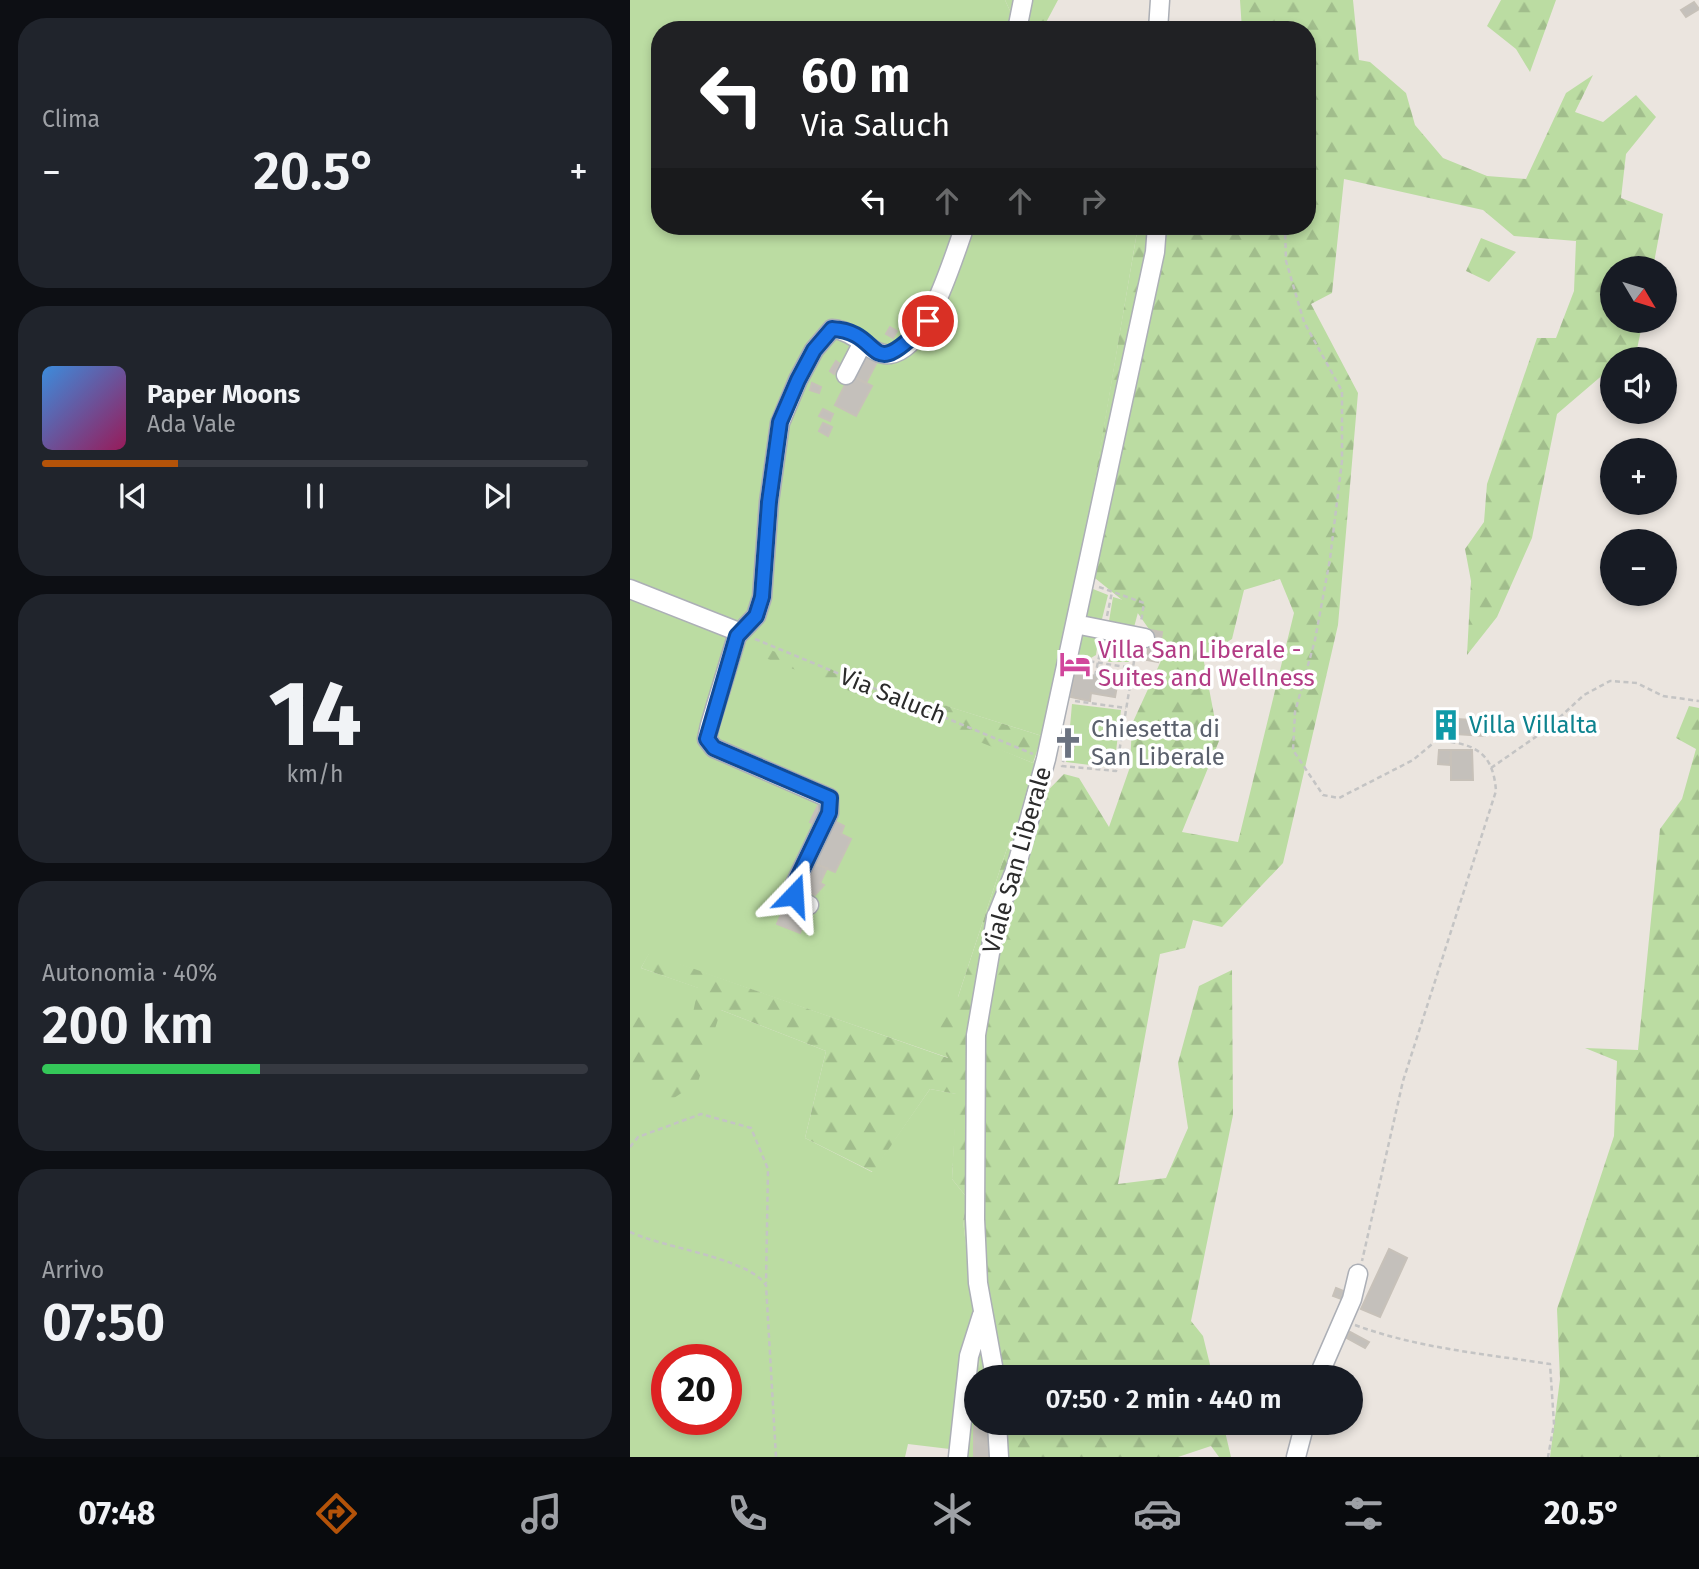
<!DOCTYPE html>
<html lang="it">
<meta charset="utf-8">
<style>
body{margin:0;font-family:"Fira Sans",sans-serif;background:#20242c;color:#f1f3f6;height:100vh;display:flex;flex-direction:column;font-size:26px;white-space:nowrap}
*{box-sizing:border-box;margin:0}
p{font-size:23px;color:#9ea1a6}
.icon{flex:none;width:38px;height:38px;fill:none;stroke:currentColor;stroke-width:2;stroke-linecap:round;stroke-linejoin:round}
.map{position:relative;flex:1;overflow:hidden}
.side{display:flex;flex-direction:column;gap:18px;padding:18px;background:#0d0f14;width:630px}
.side>*{flex:none}
.hud{position:absolute;left:21px;top:21px;width:665px;height:214px;border-radius:28px;box-shadow:0 4px 10px #0003;background:#202124;color:#fff;overflow:hidden}
.needle{width:46px;rotate:128deg}
.controls{position:absolute;left:970px;top:256px;display:grid;gap:14px}
.controls a{display:grid;place-items:center;width:77px;height:77px;border-radius:50%;background:#171b24;box-shadow:0 4px 10px #0003;font-size:35px}
.speed{position:absolute;left:21px;top:1344px;display:flex;gap:14px;font-size:35px;font-weight:700;text-align:center}
.speed>*{display:grid;place-content:center;width:91px;height:91px;border-radius:50%;background:#171b24;box-shadow:0 4px 10px #0003;line-height:1}
.speed .limit{border:10px solid #d22;background:#fff;color:#111}
.pin{position:absolute;display:grid;place-items:center;width:60px;height:60px;color:#fff;margin:-30px;border:4px solid #fff;border-radius:50%;box-shadow:0 2px 7px #0007}
.me{position:absolute;width:77px;margin:-38px;rotate:20deg;stroke-linejoin:round;filter:drop-shadow(0 0 5px #0008)}
.turn{display:flex;align-items:center;gap:24px;height:147px;padding:0 35px;font-size:32px}
.turn .icon{width:91px;height:91px;stroke-width:2.5}
.turn b{display:block;font-size:49px;line-height:60px}
.lanes{display:flex;align-items:center;height:66px;padding:0 35px;background:#0003;justify-content:center;gap:35px;direction:ltr}
.lanes .off{opacity:.35}
.big{font-size:52px;font-weight:600;line-height:1.1}
.side .tile{flex:1;display:flex;flex-direction:column;justify-content:center;gap:10px;min-width:0;padding:0 24px;border-radius:28px;background:#20242c}
.side .dial{align-items:center;gap:0}
.dial b{font-size:91px;line-height:1}
.song{display:flex;align-items:center;gap:21px}
.cover{width:84px;height:84px;border-radius:10px;background:linear-gradient(135deg,hsl(210 70% 55%),hsl(330 70% 35%))}
.played{height:7px;border-radius:4px;background:linear-gradient(90deg,#b45309 25%,#363941 25%)}
.keys{display:flex;justify-content:space-around;direction:ltr}
.heat{display:flex;justify-content:space-between;align-items:center;font-size:38px;direction:ltr}
.charge{height:10px;border-radius:5px;background:linear-gradient(90deg,#34c759 40%,#363941 0)}
.trip{position:absolute;left:334px;top:1365px;width:399px;height:70px;border-radius:35px;background:#171b24;box-shadow:0 4px 10px #0003;font-weight:600;line-height:70px;text-align:center}
.tab-bar{display:flex;height:112px;justify-content:space-around;align-items:center;background:#090b0e;color:#9ea1a6}
.tab-bar .icon{width:49px;height:49px}
.tab-bar .selected{color:#b45309}
.tab-bar b{font-size:32px;color:#f1f3f6}
main{display:flex;flex:1;min-height:0}
.map>svg:first-child{display:block}
.grass{fill:#bbdca2;fill-rule:evenodd}
.forest{fill:url(#forest-firs);fill-rule:evenodd}
.building{fill:#c4c0bb;stroke:#c7c1b9;stroke-width:2}
.lines{fill:none;stroke-linecap:round;stroke-linejoin:round}
.minor-casing{stroke:#acafb6;stroke-width:21}
.path{stroke:#c4c4c4;stroke-width:2.5;stroke-dasharray:5 3.5;stroke-linecap:butt}
.minor{stroke:#fff;stroke-width:18}
.route-casing{stroke:#114b97;stroke-width:18}
.route{stroke:#1a73e8;stroke-width:12}
.labels{text-anchor:middle;dominant-baseline:central;stroke-width:7;stroke-linejoin:round;paint-order:stroke}
.hotel-label{font-size:24px;fill:#b23c85;stroke:#fff;text-anchor:start}
.street-label{font-size:24px;fill:#2b2b2b;stroke:#fff}
.culture-label{font-size:24px;fill:#0d838f;stroke:#fff;text-anchor:start}
.worship-label{font-size:24px;fill:#5b616d;stroke:#fff;text-anchor:start}
</style>
<main>
<section class="side">
<div class="tile"><p>Clima</p>
<div class="heat"><a>−</a><b class="big">20.5°</b><a>+</a></div>
</div>
<div class="tile">
<div class="song"><i class="cover"></i><div><b>Paper Moons</b><p>Ada Vale</p></div></div>
<div class="played"></div>
<div class="keys"><svg class="icon" aria-label="previous" viewBox="0 0 24 24"><path d="M18 5L8 12l10 7zM5 5v14"/></svg><svg class="icon" aria-label="pause" viewBox="0 0 24 24"><path d="M8 5v14M16 5v14"/></svg><svg class="icon" aria-label="next" viewBox="0 0 24 24"><path d="M6 5l10 7-10 7zM19 5v14"/></svg></div>
</div>
<div class="tile dial"><b>14</b><p>km/h</p></div>
<div class="tile"><p>Autonomia · 40%</p><b class="big">200 km</b><div class="charge"></div></div>
<div class="tile"><p>Arrivo</p><b class="big">07:50</b></div>
</section>
<div class="map">
<svg width="1069" height="1457" viewBox="0 0 1069 1457">
<defs>
<pattern id="forest-firs" width="22" height="20" patternUnits="userSpaceOnUse" patternTransform="scale(1.75)"><rect width="22" height="20" fill="#bbdca2"/><path d="M5 1l3.5 6h-7zM16 11l3.5 6h-7z" fill="#a1bd8c"/></pattern>
</defs>
<rect width="100%" height="100%" fill="#ebe5df"/>
<path class="grass" d="M0 0H375L381 13 377 30H30V226H508L423 729 412 736 115 643 403 763 407 756 416 759 403 806 385 824 328 997 319 1058 19 954 11 968 69 988 91 1010 196 1051 175 1138 242 1172 300 1089 327 1094 322 1179 338 1199 333 1220 351 1377H346V1423H372L373 1457H328V1450L278 1444 275 1457H0ZM37 1360H96V1419H37Z
M458 587 478 595 471 623 450 617Z
M483 597 510 605 503 631 478 627Z
M449 633 469 634 466 655 459 659 444 657Z
M476 636 503 641 499 662H479L472 657Z
M442 704 491 710 484 768 436 762 438 749 444 750 446 740 439 738Z"/>
<path class="forest" d="M375 0H428L412 30H377L381 13Z
M610 0H723L729 60 740 62 776 93 785 125 813 158 857 176 896 179 936 93 963 75 945 112 973 122 1006 95 1026 117 996 154 991 198 1033 214 1023 268H982V320H1013L1005 359H982V367L927 414 902 538 867 617 837 655 841 581 835 549 854 522 857 484 907 338H926L944 291 946 241 884 236 853 210 714 179 702 293 681 304 728 393 708 625 653 863 592 927 563 920 555 948 530 954 488 1184 536 1178 558 1128 548 1063 569 986 602 970 603 1115 561 1321 573 1336 583 1377H351L333 1220 338 1199 322 1179 326 1094 300 1089 243 1172 175 1138 196 1051 91 1010 68 1082 38 1102 0 1077V1017L62 1018 68 988 11 968 19 953 318 1058 305 1034 313 1004 328 997 385 824 434 774 449 778 479 827 500 767 502 724 535 652 507 612 450 566 508 226H677V30H612ZM650 579 664 613 608 842 552 832 589 741 573 657 602 639 614 590Z
M871 0H926L900 72 886 49 857 26Z
M851 238 886 252 859 282 836 271Z
M115 642 412 736 403 763 112 649Z
M1059 706 1069 708V1457H920L930 1379 927 1309 984 1136 987 1061 955 1048 1008 1050 1030 829 1052 799 1066 749 1046 738Z
M372 1423H593L601 1457H589L581 1446 548 1457H372Z"/>
<path class="building" d="M1064 2 1069 9 1056 17 1051 10Z
M260 327 267 331 263 338 256 334Z
M232 351 248 360 236 383 220 375Z
M206 361 210 364 204 374 200 371Z
M220 375 242 386 226 416 205 405Z
M182 383 191 387 189 393 180 390Z
M193 409 203 414 200 421 189 416Z
M193 423 202 427 198 436 189 431Z
M520 630 532 632 528 662 517 660Z
M445 672 488 680 485 697 461 693 460 701 441 697Z
M807 715 827 717 826 734 806 732Z
M827 719 856 721 855 736 826 734Z
M431 743a7 7 0 1 1 14 0a7 7 0 1 1-14 0Z
M809 750H821L820 765 808 764Z
M821 750H842L843 780H821Z
M191 799 199 802 188 826 180 822Z
M202 820 214 826 211 834 221 839 205 872 181 862Z
M184 864 197 868 190 883 194 885 185 895 172 888Z
M156 903 178 912 170 933 147 924Z
M759 1249 777 1258 750 1317 731 1309Z
M706 1288 716 1292 714 1300 703 1296Z
M720 1332 739 1342 735 1348 717 1338Z
M344 1426H363V1457H344Z"/>
<g class="lines">
<defs>
<path id="minor" d="M387 30 393 0
M528 30 530 0
M216 375 233 342
M0 589 109 632
M445 624 515 638
M179 905 168 900 163 888 199 813V798L84 748 77 739 80 725 107 636 126 616 132 597 139 502 150 423 168 380 184 350 202 329C227 330 241 357 260 354 298 349 323 257 335 226
M365 1377 348 1283 345 1219 346 1035 366 918 386 868 416 759 525 252 527 226
M688 1377 722 1299 728 1274
M367 1423 369 1457
M328 1457 339 1356 352 1315
M666 1457 675 1423"/>
</defs>
<use href="#minor" class="minor-casing"/>
<path class="path" d="M655 226 656 261 674 322 712 391V461L700 559 685 640 665 712 663 750 693 795 709 798 783 760 807 740C843 744 863 750 866 791L773 1081 732 1261
M469 587 514 603 511 622
M477 616 482 592
M125 639 403 754
M451 660 503 668
M465 676 472 643
M445 701 496 708
M436 749 432 766 486 771 506 649
M861 768 917 729 954 695 980 681 1007 683 1033 696 1069 701
M0 1147 8 1137 71 1114 121 1128 138 1169 136 1283
M0 1232C34 1248 118 1258 136 1285L146 1457
M725 1325C787 1348 855 1354 920 1364L924 1424 918 1457"/>
<use href="#minor" class="minor"/>
</g>
<g class="lines">
<defs>
<path id="route" d="M164 895 163 888 199 813 200 798 84 748 77 739 107 636 126 616 132 597 139 502 150 422 168 380 184 350 202 329C256 331 234 389 298 321"/>
</defs>
<use href="#route" class="route-casing"/>
<use href="#route" class="route"/>
</g>
<defs>
<symbol id="hotel-bare" viewBox="-9 -9 18 18"><path d="M-6-4.5h1.5V1H6V5H4.5V3h-9V5H-6ZM-4 0a1.8 1.8 0 1 1 3.6 0ZM.5 0V-2.5h3Q6-2.5 6 0Z" fill="#d1479c" stroke="#fff" stroke-width="2.5" paint-order="stroke"/></symbol>
<symbol id="building-bare" viewBox="-9 -9 18 18"><path d="M-4-6H4V6H1V3H-1V6H-4ZM-2.5-4.3h1.7v1.8h-1.7ZM.8-4.3h1.7v1.8H.8ZM-2.5-1h1.7V.8h-1.7ZM.8-1h1.7V.8H.8Z" fill="#0f9aa8" stroke="#fff" stroke-width="2.5" paint-order="stroke"/></symbol>
<symbol id="church-bare" viewBox="-9 -9 18 18"><path d="M-1.2-6h2.4v3.5h3.3v2.4h-3.3V6h-2.4V-.1h-3.3v-2.4h3.3Z" fill="#6b7280" stroke="#fff" stroke-width="2.5" paint-order="stroke"/></symbol>
</defs>
<g fill-rule="evenodd">
<use href="#hotel-bare" x="423" y="642" width="44" height="44"/>
<use href="#building-bare" x="794" y="703" width="44" height="44"/>
<use href="#church-bare" x="416" y="721" width="44" height="44"/>
</g>
<g class="labels">
<g class="hotel-label">
<text x="468" y="650">Villa San Liberale -<tspan x="468" dy="28">Suites and Wellness</tspan></text>
</g>
<g class="street-label">
<text transform="translate(263 696) rotate(22)">Via Saluch</text>
<text transform="translate(387 860) rotate(-74)">Viale San Liberale</text>
</g>
<g class="culture-label">
<text x="839" y="725">Villa Villalta</text>
</g>
<g class="worship-label">
<text x="461" y="729">Chiesetta di<tspan x="461" dy="28">San Liberale</tspan></text>
</g>
</g>
</svg>
<div class="controls">
<a><svg class="needle" viewBox="-14 -14 28 28"><path d="M0-13l5 13h-10z" fill="#e53935"/><path d="M0 13l5-13h-10z" fill="#9ea1a6"/></svg></a>
<a><svg class="icon" aria-label="sound" viewBox="0 0 24 24"><path d="M4 9h4l5-4v14l-5-4H4zM17 9q2 3 0 6"/></svg></a>
<a>+</a>
<a>−</a>
</div>
<div class="speed"><div class="limit">20</div></div>
<div class="pin" style="left:298px;top:321px;background:#d93025"><svg class="icon" aria-label="arrive" viewBox="0 0 24 24"><path d="M6 21V4h12l-3 4 3 4H6"/></svg></div>
<svg class="me" style="left:164px;top:895px" viewBox="-20 -20 40 40"><path d="M0-17L14 15 0 8-14 15z" fill="#1a73e8" stroke="#fff" stroke-width="4"/></svg>
<div class="trip">07:50 · 2 min · 440 m</div>
<div class="hud">
<div class="turn"><svg class="icon" aria-label="left" viewBox="0 0 24 24"><path d="M17 20v-9H6M10 6l-5 5 5 5"/></svg><div><b>60 m</b>Via Saluch</div></div>
<div class="lanes"><svg class="icon" aria-label="left" viewBox="0 0 24 24"><path d="M17 20v-9H6M10 6l-5 5 5 5"/></svg><svg class="icon off" aria-label="ahead" viewBox="0 0 24 24"><path d="M12 20V5M6 11l6-6 6 6"/></svg><svg class="icon off" aria-label="ahead" viewBox="0 0 24 24"><path d="M12 20V5M6 11l6-6 6 6"/></svg><svg class="icon off" aria-label="right" viewBox="0 0 24 24"><path d="M7 20v-9h11M14 6l5 5-5 5"/></svg></div>
</div>
</div>
</main>
<nav class="tab-bar">
<b>07:48</b>
<svg class="icon selected" aria-label="directions" viewBox="0 0 24 24"><path d="M12 3l9 9-9 9-9-9zM9 14v-3h6M13 9l2 2-2 2"/></svg>
<svg class="icon" aria-label="music" viewBox="0 0 24 24"><path d="M9 18V5l10-2v13"/><circle cx="6" cy="18" r="3"/><circle cx="16" cy="16" r="3"/></svg>
<svg class="icon" aria-label="phone" viewBox="0 0 24 24"><path d="M5 4h4l2 5-3 2q2 4 5 5l2-3 5 2v4C11 20 4 13 5 4z"/></svg>
<svg class="icon" aria-label="climate" viewBox="0 0 24 24"><path d="M12 3v18M4 7l16 10M4 17L20 7"/></svg>
<svg class="icon" aria-label="car" viewBox="0 0 24 24"><path d="M5 17H2v-5l4-1 3-4h7l3 4 3 1v5h-3M9 17h6M6 11h13"/><circle cx="7" cy="17" r="2"/><circle cx="17" cy="17" r="2"/></svg>
<svg class="icon" aria-label="filters" viewBox="0 0 24 24"><path d="M4 7h16M4 17h16"/><circle cx="9" cy="7" r="2"/><circle cx="15" cy="17" r="2"/></svg>
<b>20.5°</b>
</nav>
